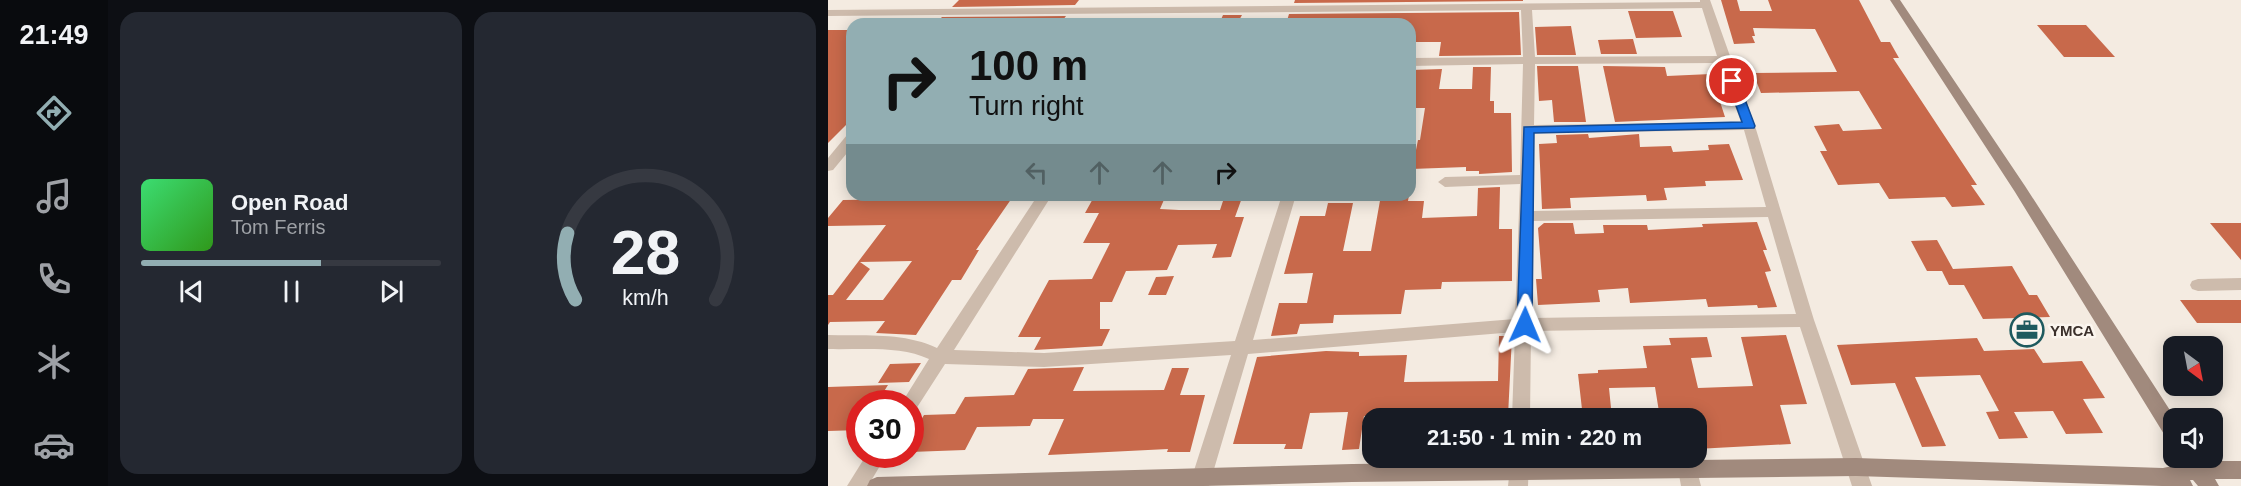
<!DOCTYPE html>
<meta charset="utf-8">
<style>
body{margin:0;font-family:Arial,sans-serif;background:#242831;color:#f1f3f6;height:100vh;display:flex;flex-direction:column;font-size:22px;white-space:nowrap}
*{box-sizing:border-box;margin:0}
p{font-size:20px;color:#9ea1a6}
.icon{flex:none;width:33px;height:33px;fill:none;stroke:currentColor;stroke-width:2;stroke-linecap:round;stroke-linejoin:round}
.map{position:relative;flex:1;overflow:hidden}
.sheet{display:flex;flex-direction:column;gap:12px;padding:12px;background:#0d0f14;width:720px}
.sheet>*{flex:none}
.top-card{position:absolute;left:18px;top:18px;width:570px;height:183px;border-radius:18px;box-shadow:0 3px 15px #0003;background:#92aeb2;color:#111;overflow:hidden}
.needle{width:39px;rotate:148deg}
.buttons{position:absolute;left:1335px;top:336px;display:grid;gap:12px}
.buttons a{display:grid;place-items:center;width:60px;height:60px;border-radius:12px;background:#171b24;box-shadow:0 3px 15px #0003;font-size:30px}
.speed{position:absolute;left:18px;top:390px;display:flex;gap:12px;font-size:30px;font-weight:700;text-align:center}
.speed>*{display:grid;place-content:center;width:78px;height:78px;border-radius:50%;background:#171b24;box-shadow:0 3px 15px #0003;line-height:1}
.speed .limit{border:9px solid #d22;background:#fff;color:#111}
.pin{position:absolute;display:grid;place-items:center;width:51px;height:51px;color:#fff;margin:-26px;border:3px solid #fff;border-radius:50%;box-shadow:0 2px 6px #0007}
.me{position:absolute;width:66px;margin:-33px;rotate:1deg;stroke-linejoin:round;filter:drop-shadow(0 0 4px #0008)}
.turn{display:flex;align-items:center;gap:21px;height:126px;padding:0 24px;font-size:27px}
.turn .icon{width:78px;height:78px;stroke-width:2.5}
.turn b{display:block;font-size:42px;line-height:51px}
.lanes{display:flex;align-items:center;height:57px;padding:0 24px;background:#0003;justify-content:center;gap:30px;direction:ltr}
.lanes .off{opacity:.35}
.sheet .widget{flex:1;display:flex;flex-direction:column;justify-content:center;gap:9px;min-width:0;padding:0 21px;border-radius:18px;background:#242831}
.sheet .dial{align-items:center;gap:0}
.dial svg{height:156px;overflow:visible;fill:none;stroke:#363941;stroke-width:7;stroke-linecap:round;text-anchor:middle}
.dial text{fill:#f1f3f6;stroke:none}
.song{display:flex;align-items:center;gap:18px}
.cover{width:72px;height:72px;border-radius:9px;background:linear-gradient(135deg,hsl(140 70% 55%),hsl(110 70% 35%))}
.played{height:6px;border-radius:3px;background:linear-gradient(90deg,#92aeb2 60%,#363941 60%)}
.keys{display:flex;justify-content:space-around;direction:ltr}
.sheet .tiles{flex:1;display:grid;gap:12px;grid-template-columns:repeat(2,1fr)}
.trip{position:absolute;left:534px;top:408px;width:345px;height:60px;border-radius:18px;background:#171b24;box-shadow:0 3px 15px #0003;font-weight:700;line-height:60px;text-align:center}
main{display:flex;flex:1;min-height:0}
.tab-bar{display:flex;flex-direction:column;width:108px;justify-content:space-around;align-items:center;background:#090b0e;color:#9ea1a6}
.tab-bar .icon{width:42px;height:42px}
.tab-bar .on{color:#92aeb2}
.tab-bar b{font-size:27px;color:#f1f3f6}
.map>svg:first-child{display:block}
.building{fill:#c8694b;fill-rule:evenodd}
.lines{fill:none;stroke-linecap:round;stroke-linejoin:round}
.street{fill:#cdbbac;fill-rule:evenodd}
.secondary{fill:#a18a7d;fill-rule:evenodd}
.route{fill:#1a73e8;stroke:#114b97;stroke-width:1.5}
.labels{text-anchor:middle;dominant-baseline:central;stroke-width:5;stroke-linejoin:round;paint-order:stroke}
.poi-label{font-size:15px;font-weight:bold;fill:#3b302b;stroke:#fbf5ee;text-anchor:start}
</style>
<main>
<nav class="tab-bar">
<b>21:49</b>
<svg class="icon on" aria-label="directions" viewBox="0 0 24 24"><path d="M12 3l9 9-9 9-9-9zM9 14v-3h6M13 9l2 2-2 2"/></svg>
<svg class="icon" aria-label="music" viewBox="0 0 24 24"><path d="M9 18V5l10-2v13"/><circle cx="6" cy="18" r="3"/><circle cx="16" cy="16" r="3"/></svg>
<svg class="icon" aria-label="phone" viewBox="0 0 24 24"><path d="M5 4h4l2 5-3 2q2 4 5 5l2-3 5 2v4C11 20 4 13 5 4z"/></svg>
<svg class="icon" aria-label="climate" viewBox="0 0 24 24"><path d="M12 3v18M4 7l16 10M4 17L20 7"/></svg>
<svg class="icon" aria-label="car" viewBox="0 0 24 24"><path d="M5 17H2v-5l4-1 3-4h7l3 4 3 1v5h-3M9 17h6M6 11h13"/><circle cx="7" cy="17" r="2"/><circle cx="17" cy="17" r="2"/></svg>
</nav>
<section class="sheet">
<div class="tiles">
<div class="widget">
<div class="song"><i class="cover"></i><div><b>Open Road</b><p>Tom Ferris</p></div></div>
<div class="played"></div>
<div class="keys"><svg class="icon" aria-label="previous" viewBox="0 0 24 24"><path d="M18 5L8 12l10 7zM5 5v14"/></svg><svg class="icon" aria-label="pause" viewBox="0 0 24 24"><path d="M8 5v14M16 5v14"/></svg><svg class="icon" aria-label="next" viewBox="0 0 24 24"><path d="M6 5l10 7-10 7zM19 5v14"/></svg></div>
</div>
<div class="widget dial"><svg viewBox="0 0 100 80">
<path d="M14 69A42 42 0 1 1 86 69"/>
<path d="M14 69A42 42 0 0 1 10 35" stroke="#92aeb2"/>
<text x="50" y="56" font-size="32" font-weight="700">28</text>
<text x="50" y="72" font-size="11">km/h</text>
</svg></div>
</div>
</section>
<div class="map">
<svg width="1413" height="486" viewBox="0 0 1413 486">
<rect width="100%" height="100%" fill="#f4ebe1"/>
<path class="building" d="M131 0H251L247 5 124 7Z
M467 0H695V1L466 3Z
M893 0H909L912 11H944L940 0H1031L1053 42H1062L1071 58H1065L1149 185H1143L1157 205 1124 207 1117 197 1061 199 1051 183 1010 185 992 151H999L986 126 1011 124 1015 131 1054 129 1031 91 933 93 925 73 1009 72 987 29 925 28 927 36H924L927 43 906 44Z
M800 11H845L854 37 808 38Z
M691 12 693 55 611 56 613 42H582V24H574V22L458 24 461 14Z
M395 15H414L409 24H391Z
M238 16 232 24H107L114 17Z
M1209 25H1258L1287 57H1236Z
M743 26 748 55H709L707 27Z
M0 30H24V119L0 143Z
M805 39 809 54H773L770 40Z
M709 66H750L758 122H726L724 100 711 101Z
M775 66 837 67 839 76 883 74 897 117 787 122Z
M645 67H663L662 101H666V113H683L684 172 651 174V171H638V167L583 169 586 150H588L590 140H592L597 108H582V70L614 69 611 89H644Z
M760 134 761 138 811 134 812 147 843 146 845 152 881 150 880 145 901 144 915 180 877 181 878 186 836 188 839 200 819 201 818 195 742 198 743 208 714 209 711 144 729 143 728 135Z
M672 187 671 229H684V281L614 282 613 289 577 290 573 314 506 315 505 323 472 324 469 334 443 336 451 303H479L485 273 456 274 472 216H497L500 203H525L515 251H543L553 195H581L580 201H596L594 218 649 216 650 188Z
M92 195H186L148 250H151L133 280H124L88 335 48 333 57 321 2 322 0 325V295H5L58 225 0 226V218L15 200 89 199ZM84 261 55 300H18L42 269 32 262Z
M267 195H338L332 209 351 210H392L397 195H415L407 217H416L403 257 384 258 389 244 350 245 339 270 298 271 284 302H272V329H282L274 346 206 350 213 337H190L221 280 264 279 282 243H255L271 213H257Z
M929 222 939 250H935L943 271 937 272 949 307 930 308 929 305 880 307 878 299 802 303 800 288 770 290 772 302 710 305 708 279H714L710 228 716 223H745L747 234 776 233 775 225H819L820 230 875 227 874 224Z
M1382 223H1413V260Z
M1109 240 1125 269 1184 266 1201 295H1209L1222 317 1155 319 1136 285H1121L1114 271H1099L1083 241Z
M346 276 338 295H320L328 277Z
M1352 300H1413V323H1369Z
M958 335 979 404 952 405 963 444 868 449V418H832L827 387 781 388 784 418H755L750 374 770 373V370L819 368 815 346 843 345 841 338 879 337 884 357 863 358 870 388 925 386 913 337Z
M671 336H684L680 416 629 417 630 411 536 416 531 449 514 450 520 412 482 413 474 449H456L458 444H405L429 357 498 351 531 352V356L579 355 576 382 670 381Z
M1149 338 1156 351 1206 349 1215 363 1254 361 1277 398 1255 399 1275 433 1238 434 1225 411 1186 412 1200 438 1171 439 1158 412 1171 411 1152 375 1087 377 1118 446 1094 447 1067 383 1023 385 1009 345Z
M93 363 81 382 50 383 62 364Z
M256 367 245 391 336 390 344 368H361L352 395H377L362 452H339L340 449 220 455 236 419H205L202 426 149 427 137 450 82 452V438L96 415 127 414 137 397 186 395 200 369Z
M60 385 48 404H32V430L0 431V387Z"/>
<g class="lines">
<path class="street" d="M872 0H882L927 126 986 320 1044 486H1024L972 327 703 331 702 418H684L687 332 420 354 381 486H361L403 355 216 367 117 364 88 409 82 412V404H73L101 359C72 345 32 350 0 349V335C35 336 76 332 109 348L210 195H224L126 350 216 353 407 341 454 195H468L425 340 687 319 692 184 617 187 610 182 617 177 692 175 695 64 582 66V58L695 57 693 10 0 16V10L872 2ZM874 8 889 56 707 57 704 10ZM891 63 913 122 706 125 707 64ZM916 130 938 207 705 211 706 133ZM940 217 968 314 704 318 705 221Z
M24 134V147L5 170 0 171V158L19 135Z
M1413 278V290L1370 291 1364 289 1362 285 1364 281 1370 279Z
M39 454H59L40 486H19Z
M683 458H701L700 486H680Z
M860 460 867 463 873 486H853L850 469 853 463Z"/>
<path class="secondary" d="M1062 0H1072L1197 186 1347 418 1346 441 1339 439 1187 192Z
M1028 458 1335 468 1354 464 1352 458H1372L1374 461H1413V479H1387L1391 486H1370L1365 480H1362L1365 486H1334L1028 476 524 482 375 486H39L42 480 49 477 524 464Z"/>
</g>
<path class="route" d="M904 78 910 81 927 126 926 128 706 133 704 325 702 329H691L689 325 696 127 914 122 899 81Z"/>
<defs>
<symbol id="office-ring" viewBox="-11 -11 22 22"><circle r="9.5" fill="#fbf5ee" stroke="#1f5a5e" stroke-width="1.5"/><path d="M-6-3h4V-5.5h4V-3h4V5H-6ZM-1-4.5V-3h2v-1.5ZM-6 0V1H6V0Z" fill="#1f5a5e"/></symbol>
</defs>
<g fill-rule="evenodd">
<use href="#office-ring" x="1180" y="311" width="38" height="38"/>
</g>
<g class="labels">
<g class="poi-label">
<text x="1222" y="330">YMCA</text>
</g>
</g>
</svg>
<div class="buttons">
<a><svg class="needle" viewBox="-14 -14 28 28"><path d="M0-13l5 13h-10z" fill="#e53935"/><path d="M0 13l5-13h-10z" fill="#9ea1a6"/></svg></a>
<a><svg class="icon" aria-label="sound" viewBox="0 0 24 24"><path d="M4 9h4l5-4v14l-5-4H4zM17 9q2 3 0 6"/></svg></a>
</div>
<div class="speed"><div class="limit">30</div></div>
<div class="pin" style="left:904px;top:81px;background:#d93025"><svg class="icon" aria-label="arrive" viewBox="0 0 24 24"><path d="M6 21V4h12l-3 4 3 4H6"/></svg></div>
<svg class="me" style="left:697px;top:325px" viewBox="-20 -20 40 40"><path d="M0-17L14 15 0 8-14 15z" fill="#1a73e8" stroke="#fff" stroke-width="4"/></svg>
<div class="trip">21:50 · 1 min · 220 m</div>
<div class="top-card">
<div class="turn"><svg class="icon" aria-label="right" viewBox="0 0 24 24"><path d="M7 20v-9h11M14 6l5 5-5 5"/></svg><div><b>100 m</b>Turn right</div></div>
<div class="lanes"><svg class="icon off" aria-label="left" viewBox="0 0 24 24"><path d="M17 20v-9H6M10 6l-5 5 5 5"/></svg><svg class="icon off" aria-label="ahead" viewBox="0 0 24 24"><path d="M12 20V5M6 11l6-6 6 6"/></svg><svg class="icon off" aria-label="ahead" viewBox="0 0 24 24"><path d="M12 20V5M6 11l6-6 6 6"/></svg><svg class="icon" aria-label="right" viewBox="0 0 24 24"><path d="M7 20v-9h11M14 6l5 5-5 5"/></svg></div>
</div>
</div>
</main>
